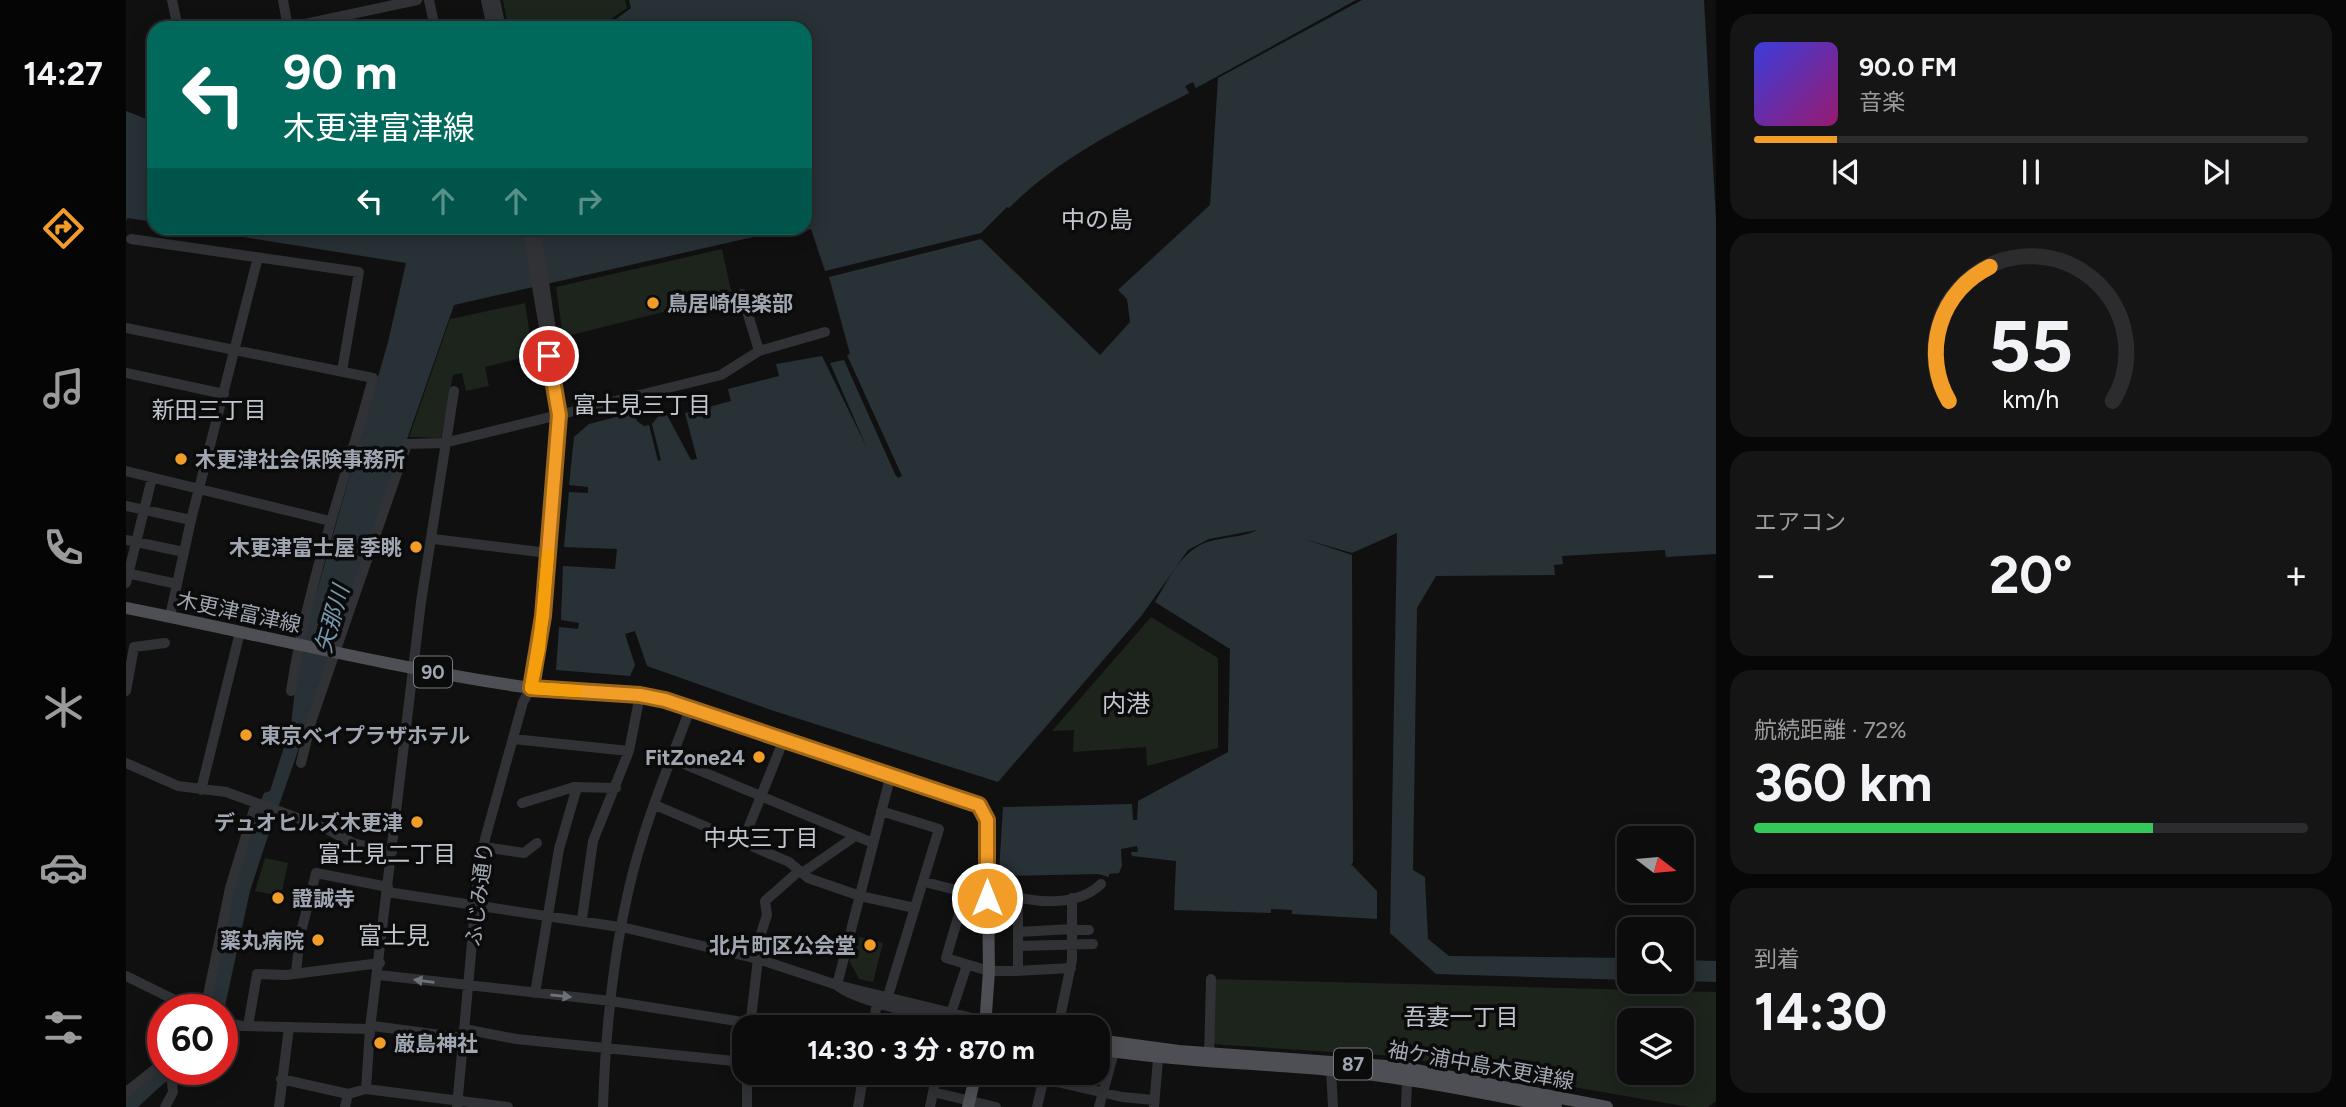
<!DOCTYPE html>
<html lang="ja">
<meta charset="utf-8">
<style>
body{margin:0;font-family:Figtree,"Noto Sans JP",sans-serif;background:#151516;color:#f1f3f6;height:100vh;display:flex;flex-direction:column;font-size:26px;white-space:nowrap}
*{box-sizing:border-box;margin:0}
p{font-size:23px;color:#9a9b9d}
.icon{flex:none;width:38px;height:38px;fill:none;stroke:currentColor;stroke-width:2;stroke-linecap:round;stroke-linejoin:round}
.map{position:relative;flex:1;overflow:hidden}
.side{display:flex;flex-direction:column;gap:14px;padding:14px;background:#070707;width:630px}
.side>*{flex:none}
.hud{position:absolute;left:21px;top:21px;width:665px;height:214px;border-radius:21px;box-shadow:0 4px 18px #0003,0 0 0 2px #2c2c2e;background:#00695c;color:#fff;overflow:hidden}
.needle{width:46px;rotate:106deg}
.buttons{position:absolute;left:1491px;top:826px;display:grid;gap:14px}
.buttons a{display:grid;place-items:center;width:77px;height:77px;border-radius:14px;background:#0c0c0d;box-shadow:0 4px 18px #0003,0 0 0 2px #2c2c2e;font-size:35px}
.speed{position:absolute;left:21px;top:994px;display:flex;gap:14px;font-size:35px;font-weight:700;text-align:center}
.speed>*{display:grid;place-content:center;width:91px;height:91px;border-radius:50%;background:#0c0c0d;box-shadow:0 4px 18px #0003,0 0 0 2px #2c2c2e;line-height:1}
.speed .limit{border:10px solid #d22;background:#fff;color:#111}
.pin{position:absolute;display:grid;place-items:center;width:60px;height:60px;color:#fff;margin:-30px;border:4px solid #fff;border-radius:50%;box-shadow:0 2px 7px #0007}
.me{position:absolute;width:77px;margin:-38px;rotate:0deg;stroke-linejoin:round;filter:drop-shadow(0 0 5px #0008)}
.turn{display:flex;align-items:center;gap:24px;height:147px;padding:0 21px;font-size:32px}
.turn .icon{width:91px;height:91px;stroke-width:2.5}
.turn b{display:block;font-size:49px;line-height:60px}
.lanes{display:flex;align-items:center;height:66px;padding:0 21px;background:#0003;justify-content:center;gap:35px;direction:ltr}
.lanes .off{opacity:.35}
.big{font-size:52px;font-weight:700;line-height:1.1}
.side .widget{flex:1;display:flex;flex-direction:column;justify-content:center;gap:10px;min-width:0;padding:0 24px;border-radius:21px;background:#151516}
.side .dial{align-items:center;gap:0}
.dial svg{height:182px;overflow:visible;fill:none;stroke:#2c2c2e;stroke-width:7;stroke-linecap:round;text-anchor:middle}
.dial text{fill:#f1f3f6;stroke:none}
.song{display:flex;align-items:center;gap:21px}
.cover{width:84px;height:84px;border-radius:10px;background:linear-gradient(135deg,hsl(240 70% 55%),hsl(320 70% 35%))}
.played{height:7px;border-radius:4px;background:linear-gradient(90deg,#f29d27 15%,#2c2c2e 15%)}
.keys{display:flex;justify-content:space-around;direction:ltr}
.heat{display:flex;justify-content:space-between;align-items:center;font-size:38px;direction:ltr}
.charge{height:10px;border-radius:5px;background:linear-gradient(90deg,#34c759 72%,#2c2c2e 0)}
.trip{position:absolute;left:606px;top:1015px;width:378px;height:70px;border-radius:21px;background:#0c0c0d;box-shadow:0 4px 18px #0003,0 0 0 2px #2c2c2e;font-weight:700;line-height:70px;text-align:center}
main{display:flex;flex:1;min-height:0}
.menu{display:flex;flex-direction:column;width:126px;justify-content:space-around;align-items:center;background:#050505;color:#9a9b9d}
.menu .icon{width:49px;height:49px}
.menu .current{color:#f29d27}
.menu b{font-size:32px;color:#f1f3f6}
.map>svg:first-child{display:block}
.green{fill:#1c241c;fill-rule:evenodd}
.water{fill:#283136}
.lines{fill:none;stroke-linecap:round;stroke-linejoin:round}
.minor{stroke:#313236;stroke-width:10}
.major{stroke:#4d4f55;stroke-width:12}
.oneway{fill:#6f727a}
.route-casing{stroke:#9d6619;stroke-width:18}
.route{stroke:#f29d27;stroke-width:12}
.slow{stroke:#f59e0b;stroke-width:12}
.poi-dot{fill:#f29d27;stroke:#0b0b0c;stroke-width:2.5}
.labels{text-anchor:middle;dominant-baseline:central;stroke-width:7;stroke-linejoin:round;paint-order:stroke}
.shield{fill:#0b0b0c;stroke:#747880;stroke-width:2}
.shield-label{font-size:19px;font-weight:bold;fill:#a1a7b2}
.poi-label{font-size:21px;font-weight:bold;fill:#a1a7b2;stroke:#0b0b0c;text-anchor:start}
.street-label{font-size:21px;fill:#a1a7b2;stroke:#0b0b0c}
.neighbourhood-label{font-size:23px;fill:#c1c6ce;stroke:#0b0b0c}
.water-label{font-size:23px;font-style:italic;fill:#7698ae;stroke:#0b0b0c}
.quarter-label{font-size:24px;fill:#c1c6ce;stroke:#0b0b0c}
</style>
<main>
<nav class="menu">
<b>14:27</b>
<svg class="icon current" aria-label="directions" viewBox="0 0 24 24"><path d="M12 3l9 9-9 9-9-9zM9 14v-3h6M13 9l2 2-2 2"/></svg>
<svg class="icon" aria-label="music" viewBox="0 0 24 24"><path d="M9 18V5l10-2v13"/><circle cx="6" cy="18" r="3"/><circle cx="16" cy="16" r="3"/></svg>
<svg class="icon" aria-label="phone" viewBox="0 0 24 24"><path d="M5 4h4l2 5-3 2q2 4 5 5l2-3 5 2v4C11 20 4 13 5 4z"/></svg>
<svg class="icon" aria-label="climate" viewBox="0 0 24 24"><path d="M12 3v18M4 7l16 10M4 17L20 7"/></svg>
<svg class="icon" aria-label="car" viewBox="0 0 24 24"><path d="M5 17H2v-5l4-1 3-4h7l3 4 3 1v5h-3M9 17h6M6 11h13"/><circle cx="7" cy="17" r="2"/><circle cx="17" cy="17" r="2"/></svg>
<svg class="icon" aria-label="filters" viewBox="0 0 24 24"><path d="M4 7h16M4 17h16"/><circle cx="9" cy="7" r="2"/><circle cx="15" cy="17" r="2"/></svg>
</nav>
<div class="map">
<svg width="1590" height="1107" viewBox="0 0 1590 1107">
<rect width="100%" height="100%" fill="#101011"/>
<path class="green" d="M377 0H499L501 8 472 28H382Z
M596 249 606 295 437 337 430 287Z
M399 303 407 355 359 367 363 386 340 391 336 373 327 375 315 438 283 437 324 319Z
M1025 617 1092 658V748L1021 766 1020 747 947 752 948 730 926 731Z
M139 858 162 863 155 896 129 891Z
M730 936 757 943 747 982 733 979 723 960Z
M1085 979 1590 992V1101L1582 1107H1563L1268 1056 1084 1044ZM1503 1020H1556V1073H1503Z"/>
<path class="water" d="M503 0H1230L1070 88 1067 82 1059 86 1063 93C999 126 935 156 883 208L881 207 855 233 699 271 685 229 669 233 667 228 328 305 138 848 124 891 96 1020V1010H83C98 937 109 861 138 793L144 791 165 725 173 654 262 342 280 263 61 228H679V28H478L505 8Z
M1236 0H1578L1590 220V554L1540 557 1539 550 1436 556 1437 564 1428 565 1429 575 1310 576 1291 608 1287 870 1299 877 1302 939 1323 956 1503 958V980L1310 974 1264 933 1271 533 1226 553 1178 539 1226 555 1227 863 1225 864 1251 891V919L1166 914V910L1145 909V913L1048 910 1050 861 1006 856 1005 852H1012L1011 846 995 849 996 866 993 873 983 874V877L972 874 883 876 876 870 873 873 877 807 1006 804 1007 820H1011L1012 801 1102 752 1104 649 1029 602C1044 577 1057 546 1089 540 1102 537 1121 536 1131 530L1083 539 1062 550 1016 615 872 782 645 710 521 666 509 631 499 634 509 665 504 676 430 670 433 627 452 629 453 623 435 620 437 566 489 569 491 549 438 547 443 492 462 493V487L443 485 448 437 463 424 509 412 511 421 518 426 523 425 532 461 535 460 526 424 535 413 541 415 565 460 571 459 559 413 564 412 563 408 570 406 572 410 605 401 602 389 653 376 650 364 696 356 741 448 704 363 718 360 769 474 772 478 776 476 721 355 724 354 703 277 855 239 974 355 1004 322 1001 299 992 290 1084 205 1092 78Z
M0 111 28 122V222L1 218 0 222Z
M1556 960 1590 961V982L1556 981Z
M37 1069H61L37 1084 12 1107H0V1096Z"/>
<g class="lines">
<path class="minor" d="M46 0 52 28
M157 0 162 28
M303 0 309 28
M360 0 366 28
M369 0 375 28
M160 28 291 0
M401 228 433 415
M410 228 427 344
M5 239 233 272 216 371
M616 294 633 351
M0 328 247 378C219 482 181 584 165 691
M0 373 98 394
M0 471 204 521
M0 506 65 520
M307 539 422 553
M0 540 58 552
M0 573 51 584
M0 583 26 478
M44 616 65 520 132 257
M0 691 8 647 39 643
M387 739 503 751
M546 759 747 843
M0 763 52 786 100 792 199 828 227 843 266 852
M175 763 186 719 281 444 318 443 595 375 633 351 699 332
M75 790 114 632
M396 803 448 787 490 788
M529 805 663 862 682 878 734 896 789 908
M755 811 813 829 762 996
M617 841 658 739
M358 847 398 853 411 843
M676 873 728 837
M799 882 861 898
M261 892 500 928 632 959 711 985 765 774
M861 892H890L892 897C918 904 955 904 975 884
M839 894 820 958 863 971H889L892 967V897
M456 919 467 841 503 751 514 695
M946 930H963
M892 932 946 929
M892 946 967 944
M627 958 641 915 639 901 673 871
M889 971 945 968
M170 972 174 936 190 873 262 887
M253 975 485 1001 648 1027
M0 976 69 1010
M711 985 859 1021
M711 985C726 1001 821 1021 847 1027
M409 993 433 849 451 787
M79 1010 104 888 130 803
M825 1013 841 965
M96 1022 116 1026 244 1029 240 1089 382 1107
M122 1026 131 974 160 975 254 963
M247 1026 337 1038
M624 1027 632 959
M747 1027 751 1002
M932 1027 946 960V898
M244 1029 295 602 328 391
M338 1029 390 1039 618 1062
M1083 1059 1085 979
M1205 1070 1207 1107
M621 1073V1107
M892 1073 996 1097 1028 1100
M155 1079 222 1094
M0 1092 37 1063
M807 1092 870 1107
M39 1107 47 1092 46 1083
M153 1107 163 1027
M219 1107 222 1094 240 1089
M331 1107 351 888 359 839 397 702 405 688
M477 1107C480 1017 490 920 518 834 531 792 549 750 564 709
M732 1107 738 1073
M804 1107 811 1073
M911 1107 919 1073
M973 1107 988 1052
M1028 1107 1032 1059
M1280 1107 1281 1080"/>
<path class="major" d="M0 608C130 634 259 666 391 686 440 693 490 691 539 700L853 805 861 820 863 971 859 1027
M405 688 417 616 433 415
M859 1021 892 1027
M971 1040 1053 1051 1274 1067 1481 1107
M971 1049C1049 1061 1126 1063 1204 1070 1280 1077 1355 1093 1430 1107
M842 1107 850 1073"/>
</g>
<defs><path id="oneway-solid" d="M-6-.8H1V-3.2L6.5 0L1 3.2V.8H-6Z" transform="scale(1.75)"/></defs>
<g class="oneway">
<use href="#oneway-solid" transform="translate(298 981) rotate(-173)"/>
<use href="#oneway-solid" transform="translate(435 996) rotate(6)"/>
</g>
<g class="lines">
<defs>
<path id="route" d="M423 356 433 415 417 616 405 688 514 695 539 700 853 805 861 820V898"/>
</defs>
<use href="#route" class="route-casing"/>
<use href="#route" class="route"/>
<path class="slow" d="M422 555 413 649 405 688 450 691"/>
</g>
<g class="poi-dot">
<circle cx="527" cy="303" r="7"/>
<circle cx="55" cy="459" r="7"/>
<circle cx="290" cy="547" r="7"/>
<circle cx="120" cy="735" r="7"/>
<circle cx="633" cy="757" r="7"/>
<circle cx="291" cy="822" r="7"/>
<circle cx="152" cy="898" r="7"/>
<circle cx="192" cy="940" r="7"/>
<circle cx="744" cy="945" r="7"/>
<circle cx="254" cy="1043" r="7"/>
</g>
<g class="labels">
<g class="shield">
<rect x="288" y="656.5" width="38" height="31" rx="5"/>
<rect x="1208" y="1048.5" width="38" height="31" rx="5"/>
</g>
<g class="shield-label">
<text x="307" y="672">90</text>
<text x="1227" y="1064">87</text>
</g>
<g class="poi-label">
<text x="541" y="303">鳥居崎倶楽部</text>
<text x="69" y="459">木更津社会保険事務所</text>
<text x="276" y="547" text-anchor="end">木更津富士屋 季眺</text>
<text x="134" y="735">東京ベイプラザホテル</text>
<text x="619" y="757" text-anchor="end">FitZone24</text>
<text x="277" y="822" text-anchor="end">デュオヒルズ木更津</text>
<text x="166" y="898">證誠寺</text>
<text x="178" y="940" text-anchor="end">薬丸病院</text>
<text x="730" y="945" text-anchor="end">北片町区公会堂</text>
<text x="268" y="1043">厳島神社</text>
</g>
<g class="street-label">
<text transform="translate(113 612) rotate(12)">木更津富津線</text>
<text transform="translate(353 894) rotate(-83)">ふじみ通り</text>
<text transform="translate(1355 1065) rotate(10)">袖ケ浦中島木更津線</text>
</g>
<g class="neighbourhood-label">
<text x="516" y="405">富士見三丁目</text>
<text x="83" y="410">新田三丁目</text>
<text x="635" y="838">中央三丁目</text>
<text x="261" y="854">富士見二丁目</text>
<text x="1335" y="1017">吾妻一丁目</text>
</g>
<g class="water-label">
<text transform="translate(206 619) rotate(-74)">矢那川</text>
</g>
<g class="quarter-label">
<text x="971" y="219">中の島</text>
<text x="1000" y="703">内港</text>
<text x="268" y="935">富士見</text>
</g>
</g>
</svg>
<div class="buttons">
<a><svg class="needle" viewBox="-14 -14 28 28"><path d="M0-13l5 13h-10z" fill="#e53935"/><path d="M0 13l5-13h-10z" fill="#9a9b9d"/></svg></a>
<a><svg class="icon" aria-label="search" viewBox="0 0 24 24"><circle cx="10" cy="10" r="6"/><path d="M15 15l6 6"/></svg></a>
<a><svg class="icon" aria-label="layers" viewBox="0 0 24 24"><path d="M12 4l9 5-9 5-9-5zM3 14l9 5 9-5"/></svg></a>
</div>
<div class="speed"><div class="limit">60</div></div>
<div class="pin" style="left:423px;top:356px;background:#d93025"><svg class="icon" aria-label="arrive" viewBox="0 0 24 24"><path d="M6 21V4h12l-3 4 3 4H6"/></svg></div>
<svg class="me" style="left:861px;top:898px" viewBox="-20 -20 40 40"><circle r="17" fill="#f29d27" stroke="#fff" stroke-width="3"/><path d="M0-11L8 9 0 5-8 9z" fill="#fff"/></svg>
<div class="trip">14:30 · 3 分 · 870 m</div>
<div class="hud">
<div class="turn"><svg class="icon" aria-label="left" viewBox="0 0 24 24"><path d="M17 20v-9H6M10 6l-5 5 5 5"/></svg><div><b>90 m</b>木更津富津線</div></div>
<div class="lanes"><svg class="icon" aria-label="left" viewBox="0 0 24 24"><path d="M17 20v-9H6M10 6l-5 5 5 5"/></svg><svg class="icon off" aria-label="ahead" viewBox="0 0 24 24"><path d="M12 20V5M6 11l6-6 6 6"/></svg><svg class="icon off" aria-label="ahead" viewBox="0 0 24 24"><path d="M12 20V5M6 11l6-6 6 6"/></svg><svg class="icon off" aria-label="right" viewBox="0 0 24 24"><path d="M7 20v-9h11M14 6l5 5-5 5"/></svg></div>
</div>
</div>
<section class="side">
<div class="widget">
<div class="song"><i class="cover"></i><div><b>90.0 FM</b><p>音楽</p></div></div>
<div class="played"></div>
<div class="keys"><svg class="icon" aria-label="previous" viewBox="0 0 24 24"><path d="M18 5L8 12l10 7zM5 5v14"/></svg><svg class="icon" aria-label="pause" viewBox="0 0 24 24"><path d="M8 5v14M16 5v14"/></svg><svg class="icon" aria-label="next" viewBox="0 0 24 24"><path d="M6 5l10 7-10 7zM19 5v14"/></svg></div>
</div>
<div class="widget dial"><svg viewBox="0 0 100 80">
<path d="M14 69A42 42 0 1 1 86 69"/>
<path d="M14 69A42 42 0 0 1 32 10" stroke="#f29d27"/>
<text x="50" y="56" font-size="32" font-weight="700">55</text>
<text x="50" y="72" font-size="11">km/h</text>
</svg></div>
<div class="widget"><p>エアコン</p>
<div class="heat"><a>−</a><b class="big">20°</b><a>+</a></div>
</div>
<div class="widget"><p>航続距離 · 72%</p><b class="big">360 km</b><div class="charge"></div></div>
<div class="widget"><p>到着</p><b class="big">14:30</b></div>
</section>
</main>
